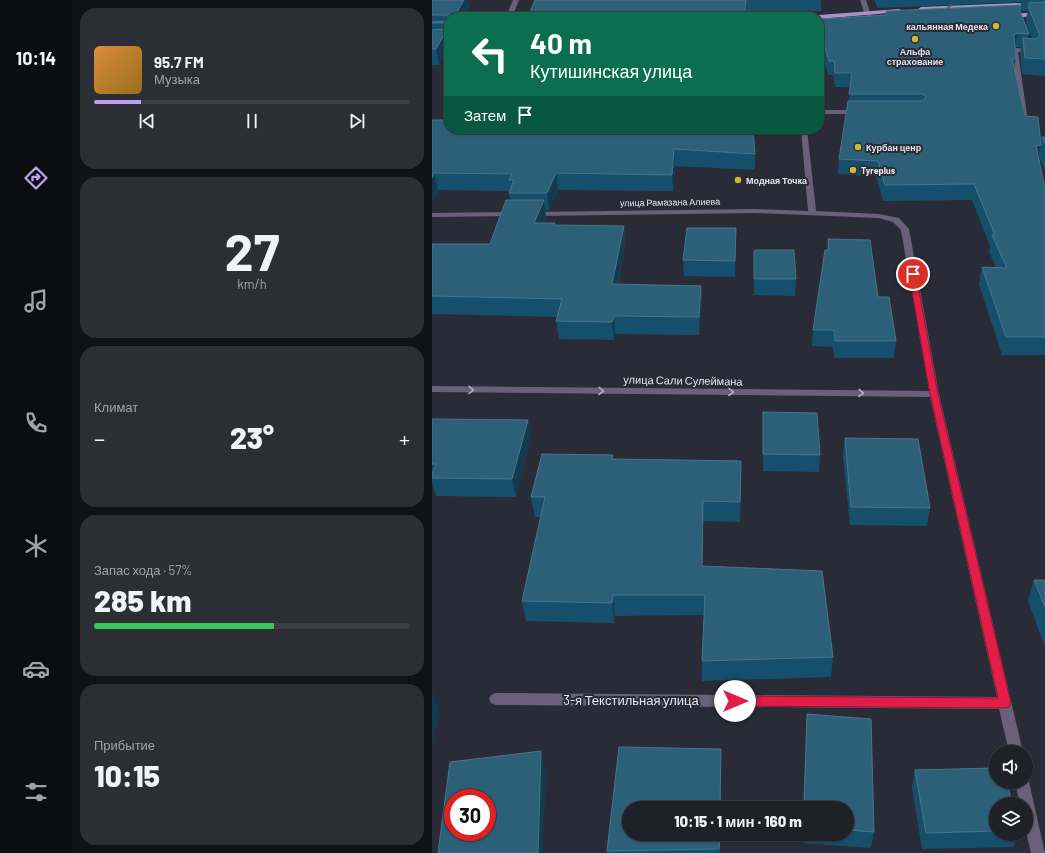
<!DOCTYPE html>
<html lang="ru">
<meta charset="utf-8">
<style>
body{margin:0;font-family:Barlow,sans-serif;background:#2c2e34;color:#f1f3f6;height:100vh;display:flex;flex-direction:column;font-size:15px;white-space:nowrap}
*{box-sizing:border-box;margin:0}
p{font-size:13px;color:#a1a3a8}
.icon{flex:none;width:22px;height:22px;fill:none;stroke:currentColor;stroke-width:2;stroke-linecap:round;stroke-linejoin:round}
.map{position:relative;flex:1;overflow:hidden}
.details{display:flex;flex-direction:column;gap:8px;padding:8px;background:#111216;width:360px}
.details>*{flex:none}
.guide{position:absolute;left:12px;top:12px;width:380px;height:122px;border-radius:16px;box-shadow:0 1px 3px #0004,0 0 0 1px #3c3e45;background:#0b6e4f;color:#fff;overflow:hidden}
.buttons{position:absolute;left:557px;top:745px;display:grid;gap:8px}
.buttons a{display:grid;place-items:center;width:44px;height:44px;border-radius:50%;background:#1f2128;box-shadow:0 1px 3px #0004,0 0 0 1px #3c3e45;font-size:20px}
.speed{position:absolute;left:12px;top:789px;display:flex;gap:8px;font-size:20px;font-weight:700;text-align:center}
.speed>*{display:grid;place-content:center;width:52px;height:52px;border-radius:50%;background:#1f2128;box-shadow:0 1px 3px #0004,0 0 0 1px #3c3e45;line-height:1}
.speed .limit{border:6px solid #d22;background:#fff;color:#111}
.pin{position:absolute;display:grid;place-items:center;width:34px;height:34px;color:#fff;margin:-17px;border:2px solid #fff;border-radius:50%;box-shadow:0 1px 4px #0007}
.me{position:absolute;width:44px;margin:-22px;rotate:90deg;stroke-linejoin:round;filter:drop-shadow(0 0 3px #0008)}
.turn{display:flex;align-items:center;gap:14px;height:84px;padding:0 20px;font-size:18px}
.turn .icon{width:52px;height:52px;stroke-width:2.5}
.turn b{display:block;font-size:28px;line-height:34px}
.then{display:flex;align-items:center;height:38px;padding:0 20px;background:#0003;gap:8px;font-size:15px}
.big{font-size:30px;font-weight:800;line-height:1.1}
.details .widget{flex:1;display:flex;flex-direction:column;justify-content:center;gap:6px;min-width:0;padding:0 14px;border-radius:16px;background:#2c2e34}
.details .dial{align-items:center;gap:0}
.dial b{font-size:52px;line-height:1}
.song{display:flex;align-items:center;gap:12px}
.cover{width:48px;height:48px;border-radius:6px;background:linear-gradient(135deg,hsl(30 70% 55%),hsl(40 70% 35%))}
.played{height:4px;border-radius:2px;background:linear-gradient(90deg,#bca0f2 15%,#3c3e45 15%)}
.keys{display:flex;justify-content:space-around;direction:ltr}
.heat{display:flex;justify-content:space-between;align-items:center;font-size:22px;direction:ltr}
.charge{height:6px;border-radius:3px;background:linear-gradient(90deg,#34c759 57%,#3c3e45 0)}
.trip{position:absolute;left:190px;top:801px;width:232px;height:40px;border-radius:20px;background:#1f2128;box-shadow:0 1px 3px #0004,0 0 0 1px #3c3e45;font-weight:800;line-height:40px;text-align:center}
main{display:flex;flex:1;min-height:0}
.dock{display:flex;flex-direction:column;width:72px;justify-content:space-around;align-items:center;background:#0c0d10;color:#a1a3a8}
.dock .icon{width:28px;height:28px}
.dock .active{color:#bca0f2}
.dock b{font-size:18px;color:#f1f3f6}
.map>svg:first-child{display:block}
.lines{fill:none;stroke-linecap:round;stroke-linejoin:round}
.service{fill:#6b6079;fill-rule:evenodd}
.minor{fill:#6b6079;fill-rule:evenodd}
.primary{fill:#a991c6;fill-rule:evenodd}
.wall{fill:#164f6b}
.shaded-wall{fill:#143a50}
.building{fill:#2c6079;stroke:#49758b;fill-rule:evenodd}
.oneway{stroke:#564f68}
.oneway2{stroke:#b4b0bf}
.route{fill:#e11d48;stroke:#92132f}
.poi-dot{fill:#d3b635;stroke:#292c36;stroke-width:1.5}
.labels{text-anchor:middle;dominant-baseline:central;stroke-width:4;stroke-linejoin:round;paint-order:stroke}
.far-poi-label{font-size:9px;font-weight:bold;fill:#e4e6ed;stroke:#292c36;text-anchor:start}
.far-street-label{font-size:9px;fill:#e4e6ed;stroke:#292c36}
.street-label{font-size:11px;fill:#e4e6ed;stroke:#292c36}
.near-street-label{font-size:13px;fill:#e4e6ed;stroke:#292c36}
</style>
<main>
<nav class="dock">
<b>10:14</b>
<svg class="icon active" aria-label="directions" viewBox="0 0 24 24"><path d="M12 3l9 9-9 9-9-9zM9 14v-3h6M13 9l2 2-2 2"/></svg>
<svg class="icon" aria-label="music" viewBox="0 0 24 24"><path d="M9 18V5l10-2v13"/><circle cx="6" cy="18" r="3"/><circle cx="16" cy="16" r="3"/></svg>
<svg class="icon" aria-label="phone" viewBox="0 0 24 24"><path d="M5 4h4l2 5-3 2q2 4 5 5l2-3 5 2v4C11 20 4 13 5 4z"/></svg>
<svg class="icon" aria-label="climate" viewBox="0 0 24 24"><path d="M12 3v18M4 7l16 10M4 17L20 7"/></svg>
<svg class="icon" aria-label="car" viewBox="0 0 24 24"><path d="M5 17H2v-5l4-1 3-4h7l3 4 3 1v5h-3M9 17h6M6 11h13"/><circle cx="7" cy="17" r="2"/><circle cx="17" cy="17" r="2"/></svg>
<svg class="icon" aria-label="filters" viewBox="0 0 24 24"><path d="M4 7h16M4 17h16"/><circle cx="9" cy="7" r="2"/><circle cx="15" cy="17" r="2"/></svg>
</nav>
<section class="details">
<div class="widget">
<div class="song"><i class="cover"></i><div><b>95.7 FM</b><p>Музыка</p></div></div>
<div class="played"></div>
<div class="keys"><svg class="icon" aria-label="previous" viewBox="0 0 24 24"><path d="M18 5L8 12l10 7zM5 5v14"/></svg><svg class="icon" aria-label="pause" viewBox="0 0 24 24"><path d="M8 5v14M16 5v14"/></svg><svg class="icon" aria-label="next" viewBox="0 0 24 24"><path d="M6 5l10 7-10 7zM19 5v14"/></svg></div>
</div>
<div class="widget dial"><b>27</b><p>km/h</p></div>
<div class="widget"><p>Климат</p>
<div class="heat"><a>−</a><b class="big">23°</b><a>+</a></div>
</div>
<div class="widget"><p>Запас хода · 57%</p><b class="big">285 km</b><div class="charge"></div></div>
<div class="widget"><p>Прибытие</p><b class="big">10:15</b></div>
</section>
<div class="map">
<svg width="613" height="853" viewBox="0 0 613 853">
<rect width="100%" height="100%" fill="#292c36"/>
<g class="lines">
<path class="service" d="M583 48 600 49 603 51 600 53 586 52 595 115 592 117 589 115 580 50Z
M387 110H427L430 112 427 114H387Z"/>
<path class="minor" d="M81 0H87L80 17H74Z
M428 0H434L438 12 445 22 444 23H440L432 12Z
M369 129H375L384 211 447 214 467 218 477 229 507 394 591 752H577L567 709 64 705 59 703 57 699 59 695 64 693 565 697 498 397 0 392V386L497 391 469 230 461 222 447 218 323 213 102 216 98 214 102 212 323 209 376 211Z
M82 212H85V216L0 217V213Z
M594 777 597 782 613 853H599L594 832V804H588L583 782H594Z"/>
<path class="primary" d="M613 2V6L489 11 486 9 489 7Z
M467 9 469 10V12L387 19V17H384L387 15Z
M613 12V16L577 18 574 16 577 14Z"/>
</g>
<path class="wall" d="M0 0H36L37 10 7 65H0Z
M103 0H389V11L314 13Z
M442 0H613V76L590 74 588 54 589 47H583L584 59 582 69 593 116 609 141 610 137H613V170L607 156V157L613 188V355H570L547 284 550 267H564L557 252 558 246 540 200 451 201 444 176 406 174 407 159 417 101 418 87H403L401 75H396L387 44V19L453 15 454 11H588L597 34 596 38H600L594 24V18L596 11H591L588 9 589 2 446 8Z
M0 120 323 154V170L243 166 241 191 126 190 117 210H113L114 217 112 223H123V225L192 226 193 243 186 285 269 286 270 304 267 335 183 334 182 340 127 339 124 321 125 317 0 314V244H58L78 200 77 193 78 191 6 190 0 202Z
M304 228 303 277 252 276 251 260Z
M396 239 446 297 464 341 462 358H402L401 347 380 346 381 330 395 250Z
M322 250 364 279 363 296 322 295Z
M331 412 388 455 387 472 331 471Z
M0 419 96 420 99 437 84 497 4 496 0 482Z
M413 438 498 508 495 526 418 525 411 455Z
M181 455V459L309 481 308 522 271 521V566L401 657 399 677 270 681V661L272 615 183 616 182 623 94 621 90 601 109 517H103L99 497Z
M602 580H613V647L596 601Z
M375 714 442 832 439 848 370 843 371 834H415V808H371L374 732Z
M289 749V772L197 834H288V853H175V851Z
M483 770 564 804V834H586L581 847 490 849 480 787Z"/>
<path class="shaded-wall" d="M32 0H36L37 10 34 17H22Z
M314 0 313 17H312Z
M17 26V47L7 65 4 49Z
M586 33 583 46 579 49 582 35Z
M609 145 606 160 604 146Z
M242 149 243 166 241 191 240 175Z
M2 173 6 190 0 202V178Z
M124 173 126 190 117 210 115 193Z
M112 200 114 217 104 240 102 223Z
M192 226 193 243 182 303 180 284Z
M304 228V244L303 277V261Z
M269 286 270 304 267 335V317Z
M182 316 183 334 182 340 180 322Z
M96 420 99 437 84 497 80 479Z
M309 461V481L308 522V502Z
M271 501V586L270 566Z
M181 595 183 616 182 623 180 603Z
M0 690 8 714 0 745Z
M289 749V808H288Z
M109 751 114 770 111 853H106Z"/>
<path class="building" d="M0 0H32L22 17H17V26L4 49H0V30L15 29 16 24 14 23H0V22L15 21 16 17 14 15H0Z
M103 0H314L312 17H96Z
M613 2V59L593 58 591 38 604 39 608 36 597 8V3Z
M588 5V11L597 34 586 33 582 35 584 59H580L593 116 606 117 609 145 604 146 613 188V337H574L550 267 575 268 560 235H563L542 184 453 185 446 161 407 159 416 101H490L494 98V96L490 94H417L420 73H403L402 61H397L387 28V19L455 15 454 11Z
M0 120H17V129H321L323 154 242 149 240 175 124 173 115 193H77L82 180H77L80 174 2 173 0 178Z
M610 137H613V144Z
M74 200H112L102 223H123L122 225 192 226 180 284 269 286 267 317 182 316 180 322 124 321 130 299 0 296V244H58Z
M255 228H304L303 261 251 260Z
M396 239 438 240 446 297H457L464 341H403L402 330H381L393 250H397Z
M322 250H362L364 279H322Z
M331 412 385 413 388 455 331 454Z
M0 419 96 420 80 479 0 478V475L4 464H0Z
M413 438 486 439 498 508 419 507Z
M110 454 181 455 180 459 309 461 308 502 271 501 270 566 390 571 401 657 270 661 273 595H181L180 603 90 601 113 497H99Z
M602 580H613V607Z
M375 714 439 719 442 832 415 830V808H372Z
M187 747 289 749 288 808H197V834H288L287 849 175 851Z
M109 751 106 853H6L18 762ZM21 798H55V832H21Z
M564 768V782H575L580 804H564V831L494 833 483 770Z"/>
<defs><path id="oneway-chevron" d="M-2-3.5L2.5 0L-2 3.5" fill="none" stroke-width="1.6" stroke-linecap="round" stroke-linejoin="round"/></defs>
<use class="oneway" href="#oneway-chevron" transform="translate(518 8) rotate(177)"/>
<g class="oneway2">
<use href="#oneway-chevron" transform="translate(39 390) rotate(1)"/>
<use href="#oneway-chevron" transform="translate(169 391) rotate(1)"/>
<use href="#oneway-chevron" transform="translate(299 392) rotate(1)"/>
<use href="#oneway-chevron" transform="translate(429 393) rotate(1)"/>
</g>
<path class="route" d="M478 272H483L484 274 506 394 579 703 577 707 573 708 303 706 298 704 297 701 298 697 303 696 566 698 498 394 477 274Z"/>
<g class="poi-dot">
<circle cx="564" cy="26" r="4"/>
<circle cx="483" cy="39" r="4"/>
<circle cx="426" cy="147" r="4"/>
<circle cx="421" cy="170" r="4"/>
<circle cx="306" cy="180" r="4"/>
</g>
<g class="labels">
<g class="far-poi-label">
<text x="556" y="26" text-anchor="end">кальянная Медека</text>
<text x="483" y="51" text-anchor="middle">Альфа<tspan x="483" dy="10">страхование</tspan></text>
<text x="434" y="147">Курбан ценр</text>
<text x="429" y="170">Tyreplus</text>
<text x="314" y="180">Модная Точка</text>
</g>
<g class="far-street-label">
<text transform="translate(238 202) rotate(-1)">улица Рамазана Алиева</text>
</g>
<g class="street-label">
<text transform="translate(251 380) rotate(1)">улица Сали Сулеймана</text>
</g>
<g class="near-street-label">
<text x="199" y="700">3-я Текстильная улица</text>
</g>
</g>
</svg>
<div class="buttons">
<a><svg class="icon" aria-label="sound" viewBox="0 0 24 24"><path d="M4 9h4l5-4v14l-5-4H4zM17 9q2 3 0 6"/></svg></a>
<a><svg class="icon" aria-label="layers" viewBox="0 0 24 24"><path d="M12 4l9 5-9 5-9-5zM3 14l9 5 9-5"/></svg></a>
</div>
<div class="speed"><div class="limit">30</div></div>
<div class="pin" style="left:481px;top:274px;background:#d93025"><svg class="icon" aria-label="arrive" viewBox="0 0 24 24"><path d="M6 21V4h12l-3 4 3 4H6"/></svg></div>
<svg class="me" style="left:303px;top:701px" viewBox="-20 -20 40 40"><circle r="19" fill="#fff"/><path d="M0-13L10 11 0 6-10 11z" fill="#e11d48"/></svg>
<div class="trip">10:15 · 1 мин · 160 m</div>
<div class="guide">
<div class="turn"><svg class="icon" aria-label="left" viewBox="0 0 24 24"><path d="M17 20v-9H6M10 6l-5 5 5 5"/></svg><div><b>40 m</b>Кутишинская улица</div></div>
<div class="then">Затем<svg class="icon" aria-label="arrive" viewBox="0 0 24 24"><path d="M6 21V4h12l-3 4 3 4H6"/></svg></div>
</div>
</div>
</main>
